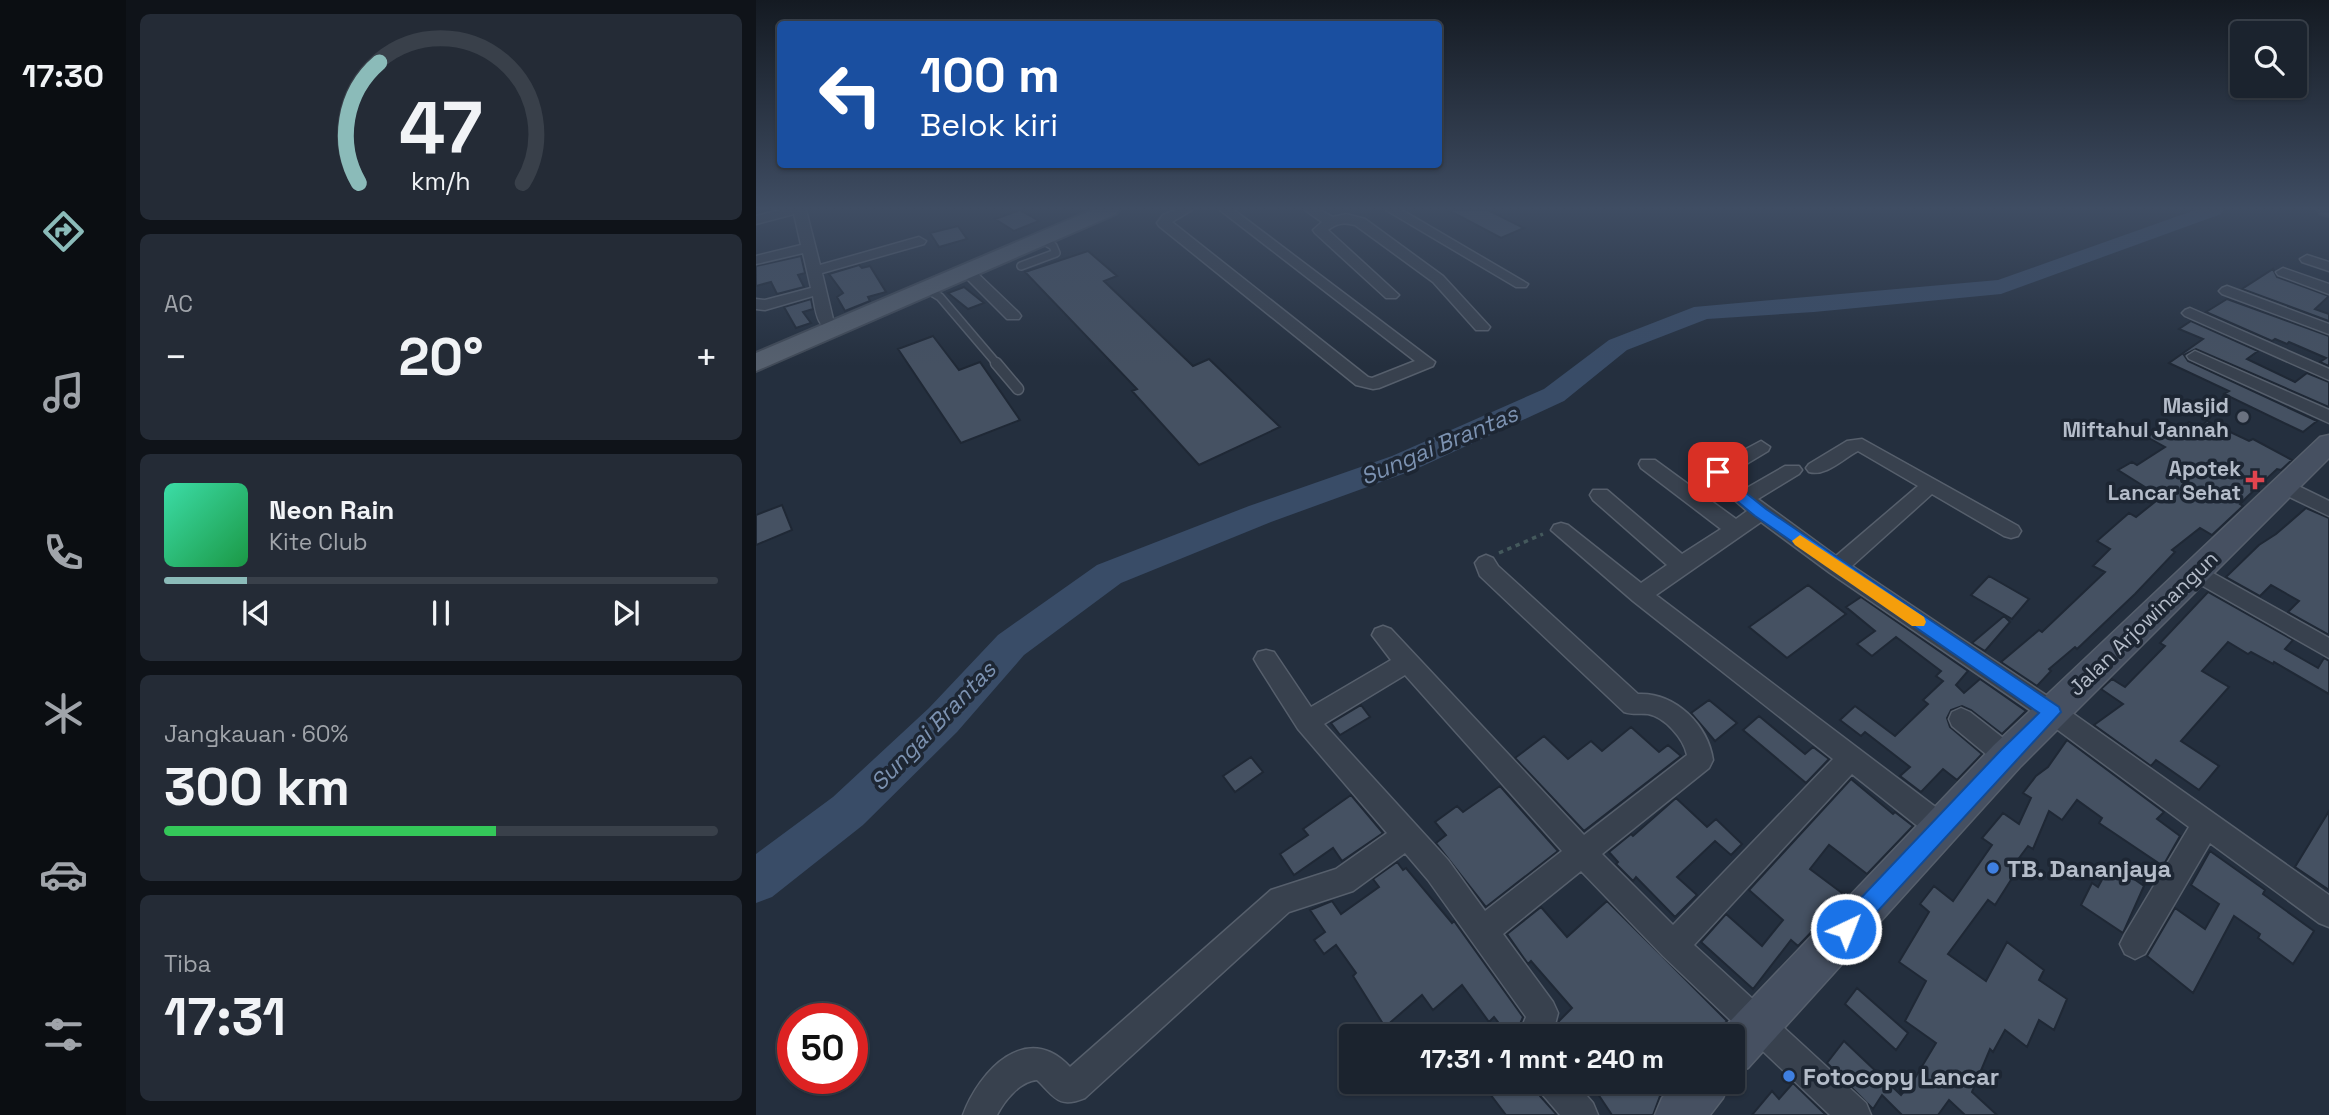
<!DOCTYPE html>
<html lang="id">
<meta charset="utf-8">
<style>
body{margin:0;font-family:"Space Grotesk",sans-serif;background:#242b36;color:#f1f3f6;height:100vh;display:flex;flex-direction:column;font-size:26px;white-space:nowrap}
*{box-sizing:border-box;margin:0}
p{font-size:23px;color:#a0a4aa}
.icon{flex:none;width:38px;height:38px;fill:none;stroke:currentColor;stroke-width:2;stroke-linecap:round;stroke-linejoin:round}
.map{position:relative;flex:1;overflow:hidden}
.details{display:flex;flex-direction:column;gap:14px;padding:14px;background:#0f1319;width:630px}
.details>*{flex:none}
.guide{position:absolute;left:21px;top:21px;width:665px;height:147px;border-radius:7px;box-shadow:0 2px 5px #0004,0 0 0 2px #39404a;background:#1a4fa0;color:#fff;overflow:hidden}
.buttons{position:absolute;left:1474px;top:21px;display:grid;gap:14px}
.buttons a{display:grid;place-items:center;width:77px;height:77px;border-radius:7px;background:#1b232e;box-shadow:0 2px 5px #0004,0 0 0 2px #39404a;font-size:35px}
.speed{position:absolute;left:21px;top:1003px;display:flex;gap:14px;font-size:35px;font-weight:700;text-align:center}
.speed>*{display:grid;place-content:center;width:91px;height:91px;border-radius:50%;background:#1b232e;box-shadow:0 2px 5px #0004,0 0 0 2px #39404a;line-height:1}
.speed .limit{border:10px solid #d22;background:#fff;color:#111}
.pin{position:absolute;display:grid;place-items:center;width:60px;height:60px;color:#fff;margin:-30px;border-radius:14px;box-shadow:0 4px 10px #0006}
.me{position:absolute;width:77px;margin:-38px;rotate:43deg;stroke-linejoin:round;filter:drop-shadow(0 0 5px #0008)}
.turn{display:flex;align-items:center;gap:24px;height:147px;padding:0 28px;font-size:32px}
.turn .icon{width:91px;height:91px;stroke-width:2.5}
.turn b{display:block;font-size:49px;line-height:60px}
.big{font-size:52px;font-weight:700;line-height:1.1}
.details .widget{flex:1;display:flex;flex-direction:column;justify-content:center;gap:10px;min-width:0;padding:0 24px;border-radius:10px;background:#242b36}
.details .dial{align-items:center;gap:0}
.dial svg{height:182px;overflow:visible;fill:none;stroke:#39404a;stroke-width:7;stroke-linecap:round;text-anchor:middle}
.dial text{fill:#f1f3f6;stroke:none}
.song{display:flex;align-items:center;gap:21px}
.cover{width:84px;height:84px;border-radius:10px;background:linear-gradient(135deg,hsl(160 70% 55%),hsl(140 70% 35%))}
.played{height:7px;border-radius:4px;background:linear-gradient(90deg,#8bbbb9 15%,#39404a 15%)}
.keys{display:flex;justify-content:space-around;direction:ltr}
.heat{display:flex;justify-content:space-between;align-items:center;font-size:38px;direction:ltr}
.charge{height:10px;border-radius:5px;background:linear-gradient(90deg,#34c759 60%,#39404a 0)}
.trip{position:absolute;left:583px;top:1024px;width:406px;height:70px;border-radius:7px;background:#1b232e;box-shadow:0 2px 5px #0004,0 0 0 2px #39404a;font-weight:700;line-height:70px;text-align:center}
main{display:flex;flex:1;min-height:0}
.dock{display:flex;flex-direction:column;width:126px;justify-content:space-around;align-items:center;background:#0b0e12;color:#a0a4aa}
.dock .icon{width:49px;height:49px}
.dock .current{color:#8bbbb9}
.dock b{font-size:32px;color:#f1f3f6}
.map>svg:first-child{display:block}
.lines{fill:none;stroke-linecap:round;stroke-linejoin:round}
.river{fill:#394c67;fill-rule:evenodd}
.building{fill:#455162;stroke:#1f2835;stroke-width:2}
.service-far1-casing{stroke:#565f6c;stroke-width:10}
.service-casing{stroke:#565f6c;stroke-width:13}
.minor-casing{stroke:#565f6c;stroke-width:3}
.secondary-casing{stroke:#565f6c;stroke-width:3}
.primary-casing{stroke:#414a57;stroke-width:4}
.path{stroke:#44595c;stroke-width:3.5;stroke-dasharray:4.5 4.5;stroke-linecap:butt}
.service-far1{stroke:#38414e;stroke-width:7}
.service{stroke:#38414e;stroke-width:10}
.minor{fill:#38414e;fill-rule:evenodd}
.secondary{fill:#465061;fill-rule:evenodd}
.primary{fill:#56606e;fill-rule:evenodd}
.route{fill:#1a73e8;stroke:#114b97;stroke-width:2}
.slow{fill:#f59e0b}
.worship-dot{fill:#6b7280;stroke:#1d2633;stroke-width:2.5}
.health-dot{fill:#e0444e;stroke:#1d2633;stroke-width:2.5}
.shop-dot{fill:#3f7fe0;stroke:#1d2633;stroke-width:2.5}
.labels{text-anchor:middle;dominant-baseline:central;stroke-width:7;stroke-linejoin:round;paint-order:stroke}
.poi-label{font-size:21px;font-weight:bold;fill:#b4bcc9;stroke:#1d2633;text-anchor:end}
.street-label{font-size:21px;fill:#b4bcc9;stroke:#1d2633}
.water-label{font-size:23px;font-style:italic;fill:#7c92b1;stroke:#1d2633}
.near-poi-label{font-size:24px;font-weight:bold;fill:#b4bcc9;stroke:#1d2633;text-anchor:start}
</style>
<main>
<nav class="dock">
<b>17:30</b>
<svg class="icon current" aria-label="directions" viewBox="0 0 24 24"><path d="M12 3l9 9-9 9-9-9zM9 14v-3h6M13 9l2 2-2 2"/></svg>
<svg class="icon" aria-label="music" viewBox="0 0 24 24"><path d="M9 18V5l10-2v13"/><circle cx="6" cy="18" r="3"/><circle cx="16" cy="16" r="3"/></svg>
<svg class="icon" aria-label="phone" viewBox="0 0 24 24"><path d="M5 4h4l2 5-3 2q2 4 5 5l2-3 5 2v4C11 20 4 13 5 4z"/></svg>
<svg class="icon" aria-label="climate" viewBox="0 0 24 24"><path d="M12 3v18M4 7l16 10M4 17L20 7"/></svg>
<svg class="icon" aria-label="car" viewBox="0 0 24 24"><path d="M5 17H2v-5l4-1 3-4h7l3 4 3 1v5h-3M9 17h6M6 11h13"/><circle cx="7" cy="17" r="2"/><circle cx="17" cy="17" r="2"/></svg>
<svg class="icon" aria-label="filters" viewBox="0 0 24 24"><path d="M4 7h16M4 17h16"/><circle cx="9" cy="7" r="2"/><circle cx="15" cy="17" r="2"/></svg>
</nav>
<section class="details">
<div class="widget dial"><svg viewBox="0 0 100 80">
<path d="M14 69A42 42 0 1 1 86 69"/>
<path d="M14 69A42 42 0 0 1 23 16" stroke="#8bbbb9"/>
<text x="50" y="56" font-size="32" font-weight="700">47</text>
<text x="50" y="72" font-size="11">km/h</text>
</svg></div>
<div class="widget"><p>AC</p>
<div class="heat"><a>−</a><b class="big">20°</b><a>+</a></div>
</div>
<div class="widget">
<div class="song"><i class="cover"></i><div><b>Neon Rain</b><p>Kite Club</p></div></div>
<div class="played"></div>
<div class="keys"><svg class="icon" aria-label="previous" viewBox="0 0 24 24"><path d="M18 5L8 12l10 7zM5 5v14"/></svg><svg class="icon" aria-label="pause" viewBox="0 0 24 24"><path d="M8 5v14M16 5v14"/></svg><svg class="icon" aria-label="next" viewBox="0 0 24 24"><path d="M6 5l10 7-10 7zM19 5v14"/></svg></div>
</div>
<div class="widget"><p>Jangkauan · 60%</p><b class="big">300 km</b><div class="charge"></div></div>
<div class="widget"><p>Tiba</p><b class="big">17:31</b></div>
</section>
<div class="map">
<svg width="1573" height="1115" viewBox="0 0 1573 1115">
<rect width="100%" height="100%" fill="#242f3e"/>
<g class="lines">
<path class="river" d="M1439 210H1468L1465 214 1245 294 1058 312 951 319 871 350 808 401 658 470 515 522 365 583 268 655 201 732 107 825 16 897 0 903V854L77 797 173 708 242 635 341 565 493 506 636 456 788 389 853 340 938 307 1242 280Z"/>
</g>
<path class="building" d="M264 210 283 221 258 231 239 219Z
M692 210H732L768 228 745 238Z
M202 226 211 239 183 247 174 233Z
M332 251 361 276 348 281 437 366 453 359 524 427 443 465 376 391 381 389 269 272Z
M45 256 49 273 42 275 48 287 21 294 15 282 0 286V266Z
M103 265 106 268 114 266 130 292 112 297 114 301 89 311 81 297 87 293 73 274Z
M1517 269 1521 277 1573 296 1559 309 1573 314V321L1486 289Z
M208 287 228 303 212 309 192 293Z
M55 299 57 309 47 312 55 323 40 328 28 307Z
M1471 299 1573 336V366L1564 362 1570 358 1533 342 1531 344 1519 339 1516 341 1450 312Z
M1435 321 1502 351 1491 359 1539 382 1551 373 1573 382V407L1440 349 1428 355 1432 361 1561 421 1547 432 1468 394 1473 391 1413 363 1447 339 1423 329Z
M177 336 203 370 224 362 264 420 205 443 142 349Z
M1451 421 1493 441 1497 439 1536 460 1525 470 1521 469 1491 497 1484 504 1487 506 1456 535 1444 528 1416 550 1419 552 1379 594 1321 649 1319 647 1293 669 1295 671 1281 686 1245 662 1283 630 1286 632 1349 572 1337 566 1354 549 1341 541 1373 513 1380 517 1405 497 1362 470 1376 462 1381 465 1409 447 1391 437 1413 422 1425 429 1433 422 1444 427Z
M26 505 36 530 0 545V515Z
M1550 508 1573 518V635L1532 612 1543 601 1515 585 1504 596 1470 577 1503 545 1520 534Z
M1233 576 1273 599 1256 619 1215 595Z
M1052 585 1090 614 1031 658 993 627Z
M1452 592 1537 640 1529 649 1562 668 1568 658 1573 661V694L1518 662 1517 664 1495 652 1492 654 1472 642 1446 671 1473 687 1425 741 1463 766 1443 790 1400 760 1395 766 1338 725 1367 704 1345 689 1356 679 1369 687 1409 646 1404 643Z
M1105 597 1212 671 1200 685 1208 693 1224 679 1270 711 1246 734 1215 710 1206 706 1195 710 1191 718 1194 727 1226 754 1201 780 1187 769 1165 792 1144 776 1154 767 1109 732 1105 736 1084 720 1099 706 1139 736 1172 704 1167 700 1187 681 1180 676 1185 671 1140 637 1116 656 1101 644 1119 631 1090 607Z
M1248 616 1254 622 1229 651 1216 643Z
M953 700 981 723 959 741 935 713Z
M605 705 614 717 584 735 575 723Z
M1003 716 1049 754 1057 747 1073 759 1050 783 987 730Z
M875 727 903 752 912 745 925 756 828 831 759 758 788 736 812 759 835 741 846 751Z
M1311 740 1408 812 1401 819 1424 836 1407 866 1343 823 1346 818 1321 800 1306 820 1293 811 1277 849 1272 846 1255 869 1260 872 1239 905 1232 900 1192 954 1230 981 1251 942 1288 970 1283 980 1311 999 1298 1030 1283 1020 1271 1047 1249 1030 1237 1052 1234 1049 1216 1092 1241 1115H1209L1193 1100 1182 1115H1146L1126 1095 1117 1109 1071 1063 1088 1041 1145 1095 1159 1078 1180 1043 1149 1021 1170 981 1143 962 1173 912 1164 904 1178 886 1197 901 1236 845 1226 838 1247 813 1263 824 1275 798 1267 793 1280 776 1292 767Z
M495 757 507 772 479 792 467 776Z
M1095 779 1137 814 1139 812 1157 826 1111 874 1073 845 1054 869 1090 896 1042 946 1035 940 997 989 945 942 970 914 1006 946 1027 920 993 890Z
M744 786 802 851 730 907 680 843 690 835 679 822 701 806 707 812Z
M595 795 627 833 586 861 577 848 538 875 524 854 552 835 547 829Z
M920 798 951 827 960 819 986 844 975 855 959 841 921 877 941 895 919 917 880 877 877 881 860 864 862 862 853 852 875 834 877 836Z
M1573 811V890L1539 867Z
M1454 851 1509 890 1507 894 1558 931 1537 964 1502 938 1504 934 1478 916 1437 993 1391 956 1419 908 1449 929 1463 904 1435 885Z
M641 862 647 870 650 868 696 923 698 921 767 1017 759 1036H753L738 1017 733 1022 706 985 677 1010 666 995 629 1027 597 976 600 973 580 945 568 954 558 940 569 932 554 910 576 901 585 914 623 887 617 879Z
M1355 863 1388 886 1367 933 1325 905 1336 883 1342 887Z
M851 901 971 1021 957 1036H799L803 1021 816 1008 775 961 772 964 751 934 785 907 811 937Z
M1101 988 1152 1033 1140 1050 1089 1004Z
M725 1082H780L784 1096 801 1115H750Z
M834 1082H918L904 1096 897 1115H856Z
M1037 1083 1070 1115H996L1016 1091 1023 1099Z"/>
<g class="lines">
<defs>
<path id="service-far1" d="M265 266 300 253 297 246 285 239
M171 289 184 297 242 365"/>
<path id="service" d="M240 363 262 389"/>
<path id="minor" d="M24 210H50L64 265 163 237 170 241 168 244 66 273 77 319 87 329 79 334C61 328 60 313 57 296L9 310 0 309V299L9 300 55 288 47 253 0 264V256L45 245 38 214 0 224V216Z
M419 210H436L416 222 612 377 616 378 659 361 464 210H478L679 362 677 366 623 388 617 389 600 385 403 226 401 223 407 215Z
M549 210H564L577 217 590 214 609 219 687 276 734 327 732 330H720L677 282 599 225C588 222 581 223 572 230L643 295 640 298H630L559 233 557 230 566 222Z
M630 210H646L772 284 770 287H760Z
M1551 255 1573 262V271L1546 262 1544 259Z
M211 267 216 268 263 313 265 316 263 319H251L206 274 204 271Z
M1527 268 1573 284V294L1522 275 1520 272Z
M1471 286 1573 324V334L1466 294 1463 291 1466 288Z
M1434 308 1573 369V380L1429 316 1426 313 1429 310Z
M1439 351 1573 410V423L1433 359 1431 356Z
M1106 439 1262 526 1265 531 1262 536 1255 538 1248 536 1176 494 1096 566 1305 705 1573 895V927L1563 923 1454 843 1389 954 1379 959 1369 954 1364 944 1369 934 1433 827 1287 719 1074 573 1005 522 900 595 1194 818 1198 827 1194 836 1184 840 1174 836 1096 774 938 945 1110 1103 1115 1115H1074L907 956 825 871 747 934 797 1002 802 1013 796 1036H762L770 1017 672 880 649 853 597 891 533 912 329 1098C302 1109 299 1097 281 1080 264 1081 248 1101 241 1115H207C223 1071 271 1020 314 1067L515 890 580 869 631 833 542 729 502 666 498 659 502 652 510 650 518 652 555 707 635 660 616 635 619 629 627 626 635 629 828 835 931 755C928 739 909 717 892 714 883 713 877 715 868 712L724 576 719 563 723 558 730 555 737 558 742 566 882 694C919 692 952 725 957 760L953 768 846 854 917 925 1077 759 877 601 795 530 798 525 805 523 812 525 885 583 911 565 837 500 834 495 837 490H851L926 554 965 529 885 468 883 464 885 460H899L980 519 991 511 951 476 960 465 1005 441 1014 447 1012 451 972 475 989 489 1029 466H1043L1046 470 1043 474 1002 499 1080 556 1162 486 1102 451C1088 458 1070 477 1053 472L1050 468 1053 464 1091 441ZM649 675 806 851 729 911 692 860 568 724Z
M1528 479 1573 501V516L1521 491 1518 486 1521 481Z
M1439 563 1573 638V658L1431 577 1428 571 1431 565Z
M1205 708 1214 712 1260 748 1264 756 1260 764 1251 767 1242 764 1196 726 1193 719 1196 712Z
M782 1082H819L837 1103 842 1115H804L786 1094Z"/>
<path id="secondary" d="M1573 435V458L1264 767 992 1068 976 1074V1036H960L1238 745 1564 437Z
M921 1082H974L967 1098 954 1115H899L906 1098Z"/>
<path id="primary" d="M336 210H363L360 214 0 371V353Z
M1562 210H1573V216L1565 214Z"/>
</defs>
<use href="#service-far1" class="service-far1-casing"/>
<use href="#service" class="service-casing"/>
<use href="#minor" class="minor-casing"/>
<use href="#secondary" class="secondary-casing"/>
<use href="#primary" class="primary-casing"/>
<path class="path" d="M743 553 787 534"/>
<use href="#service-far1" class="service-far1"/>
<use href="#service" class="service"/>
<use href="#minor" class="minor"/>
<use href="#secondary" class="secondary"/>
<use href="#primary" class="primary"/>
</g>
<linearGradient id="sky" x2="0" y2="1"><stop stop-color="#141a22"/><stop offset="0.57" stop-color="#3f4d63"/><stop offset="1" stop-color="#3f4d63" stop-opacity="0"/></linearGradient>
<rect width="1573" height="366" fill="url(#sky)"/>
<path class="route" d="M962 468 967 469 970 477 1010 509 1303 707 1305 712 1098 937 1090 940 1083 937 1079 929 1083 921 1245 750 1283 713 999 516 959 483 954 472Z"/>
<path class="slow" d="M1044 535 1168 617 1170 622 1168 626H1156L1039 545 1036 541Z"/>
<circle class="worship-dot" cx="1487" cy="417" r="7"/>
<path class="health-dot" d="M1495.5 469.5h7v7h7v7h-7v7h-7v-7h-7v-7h7z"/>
<g class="shop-dot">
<circle cx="1237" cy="868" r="7"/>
<circle cx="1033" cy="1076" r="7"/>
</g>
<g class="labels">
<g class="poi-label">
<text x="1473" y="405">Masjid<tspan x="1473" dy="24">Miftahul Jannah</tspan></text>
<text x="1485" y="468">Apotek<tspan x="1485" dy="24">Lancar Sehat</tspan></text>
</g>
<g class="street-label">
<text transform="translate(1387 623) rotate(-44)">Jalan Arjowinangun</text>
</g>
<g class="water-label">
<text transform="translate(683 445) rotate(-23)">Sungai Brantas</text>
<text transform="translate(177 726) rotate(-46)">Sungai Brantas</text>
</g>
<g class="near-poi-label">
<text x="1251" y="868">TB. Dananjaya</text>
<text x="1047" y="1076">Fotocopy Lancar</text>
</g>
</g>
</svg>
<div class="buttons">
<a><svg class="icon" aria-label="search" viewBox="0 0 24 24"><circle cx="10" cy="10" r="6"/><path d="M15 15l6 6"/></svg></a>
</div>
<div class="speed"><div class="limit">50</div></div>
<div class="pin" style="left:962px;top:472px;background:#d93025"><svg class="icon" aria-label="arrive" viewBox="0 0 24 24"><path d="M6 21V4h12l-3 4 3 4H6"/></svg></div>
<svg class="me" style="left:1090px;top:929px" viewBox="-20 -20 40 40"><circle r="17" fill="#1a73e8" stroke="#fff" stroke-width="3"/><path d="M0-11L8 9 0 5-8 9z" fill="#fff"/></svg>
<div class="trip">17:31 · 1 mnt · 240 m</div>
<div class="guide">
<div class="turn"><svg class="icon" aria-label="left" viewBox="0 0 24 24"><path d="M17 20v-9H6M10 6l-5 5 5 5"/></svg><div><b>100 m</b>Belok kiri</div></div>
</div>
</div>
</main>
